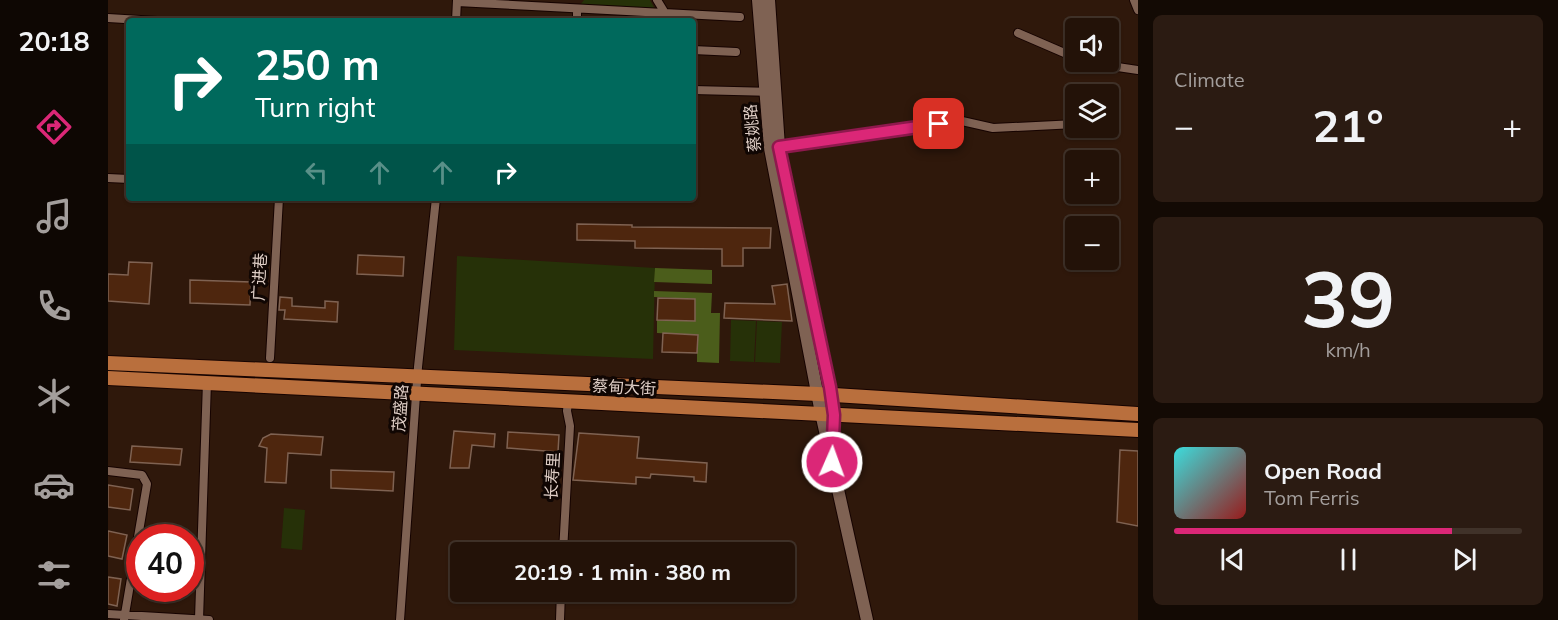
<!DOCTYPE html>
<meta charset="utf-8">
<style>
body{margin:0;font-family:Mulish,"Noto Sans SC",sans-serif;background:#2b1b12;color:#f1f3f6;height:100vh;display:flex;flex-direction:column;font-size:22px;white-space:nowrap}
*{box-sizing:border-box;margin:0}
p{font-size:20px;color:#a39e9c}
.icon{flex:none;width:33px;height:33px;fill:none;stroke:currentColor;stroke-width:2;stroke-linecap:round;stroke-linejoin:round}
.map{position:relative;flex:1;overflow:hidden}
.panel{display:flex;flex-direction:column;gap:15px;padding:15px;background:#130a04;width:420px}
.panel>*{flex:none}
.hud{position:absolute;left:18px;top:18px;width:570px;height:183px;border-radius:6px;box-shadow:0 2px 4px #0004,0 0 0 2px #403229;background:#00695c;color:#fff;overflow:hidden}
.fabs{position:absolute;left:957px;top:18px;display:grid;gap:12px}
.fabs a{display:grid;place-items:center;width:54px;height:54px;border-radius:6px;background:#231208;box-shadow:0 2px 4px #0004,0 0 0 2px #403229;font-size:30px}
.speed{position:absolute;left:18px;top:524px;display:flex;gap:12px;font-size:30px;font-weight:700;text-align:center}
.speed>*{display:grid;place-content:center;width:78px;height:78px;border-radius:50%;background:#231208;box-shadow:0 2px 4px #0004,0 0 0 2px #403229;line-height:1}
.speed .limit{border:9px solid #d22;background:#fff;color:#111}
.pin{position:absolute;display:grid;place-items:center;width:51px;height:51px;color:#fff;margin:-26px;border-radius:12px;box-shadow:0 3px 9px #0006}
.me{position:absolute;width:66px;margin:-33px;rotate:2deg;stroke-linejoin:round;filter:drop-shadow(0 0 4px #0008)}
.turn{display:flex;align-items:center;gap:21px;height:126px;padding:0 30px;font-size:27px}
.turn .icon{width:78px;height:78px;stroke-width:2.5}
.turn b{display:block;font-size:42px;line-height:51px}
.lanes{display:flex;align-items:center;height:57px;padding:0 30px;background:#0003;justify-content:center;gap:30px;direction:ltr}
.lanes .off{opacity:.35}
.big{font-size:45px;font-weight:700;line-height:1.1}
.panel .tile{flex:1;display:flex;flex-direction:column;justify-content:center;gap:9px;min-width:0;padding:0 21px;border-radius:9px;background:#2b1b12}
.panel .dial{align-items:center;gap:0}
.dial b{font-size:78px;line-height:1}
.song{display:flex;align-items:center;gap:18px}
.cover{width:72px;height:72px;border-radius:9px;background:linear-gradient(135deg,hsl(180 70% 55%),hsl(0 70% 35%))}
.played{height:6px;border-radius:3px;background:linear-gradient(90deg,#db2777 80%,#403229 80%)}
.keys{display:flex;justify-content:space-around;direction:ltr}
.heat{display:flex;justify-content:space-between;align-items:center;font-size:33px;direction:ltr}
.trip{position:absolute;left:342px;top:542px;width:345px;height:60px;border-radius:6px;background:#231208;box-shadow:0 2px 4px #0004,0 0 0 2px #403229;font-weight:700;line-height:60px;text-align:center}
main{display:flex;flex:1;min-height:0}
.dock{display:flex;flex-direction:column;width:108px;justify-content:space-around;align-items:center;background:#0e0703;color:#a39e9c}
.dock .icon{width:42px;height:42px}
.dock .on{color:#db2777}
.dock b{font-size:27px;color:#f1f3f6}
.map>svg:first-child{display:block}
.green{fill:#263108}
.forest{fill:#4b5d1b}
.building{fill:#4e260e;stroke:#7f6252;stroke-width:1.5}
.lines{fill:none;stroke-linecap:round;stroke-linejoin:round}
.street-casing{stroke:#160300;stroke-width:10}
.secondary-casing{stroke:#160300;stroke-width:14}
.primary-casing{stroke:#160300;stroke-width:16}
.street{stroke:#7f6253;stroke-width:8}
.secondary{stroke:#7f6253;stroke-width:12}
.primary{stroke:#b96f3d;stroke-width:14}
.route-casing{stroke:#8e194d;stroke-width:15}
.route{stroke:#db2777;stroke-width:10}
.labels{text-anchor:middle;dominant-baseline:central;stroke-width:6;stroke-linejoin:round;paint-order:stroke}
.street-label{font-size:16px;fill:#dfcec6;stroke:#100603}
</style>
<main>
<nav class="dock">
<b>20:18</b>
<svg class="icon on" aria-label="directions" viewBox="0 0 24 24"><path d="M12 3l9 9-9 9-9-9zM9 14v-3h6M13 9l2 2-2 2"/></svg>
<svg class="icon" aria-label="music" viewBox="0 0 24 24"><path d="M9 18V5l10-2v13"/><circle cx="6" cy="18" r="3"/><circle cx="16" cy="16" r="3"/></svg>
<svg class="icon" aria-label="phone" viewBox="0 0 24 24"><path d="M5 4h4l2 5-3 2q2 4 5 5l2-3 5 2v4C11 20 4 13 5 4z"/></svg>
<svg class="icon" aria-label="climate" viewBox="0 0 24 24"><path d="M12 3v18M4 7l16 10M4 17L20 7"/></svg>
<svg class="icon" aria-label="car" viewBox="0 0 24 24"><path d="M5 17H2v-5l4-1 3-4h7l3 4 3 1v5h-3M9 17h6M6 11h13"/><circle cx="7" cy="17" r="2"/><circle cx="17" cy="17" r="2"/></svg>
<svg class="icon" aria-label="filters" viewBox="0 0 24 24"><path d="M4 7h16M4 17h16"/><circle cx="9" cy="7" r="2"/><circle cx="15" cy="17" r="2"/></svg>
</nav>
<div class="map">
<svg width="1030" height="620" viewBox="0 0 1030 620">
<rect width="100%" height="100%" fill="#2f180b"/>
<path class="green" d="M476 0H542L547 9 472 5Z
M349 256 547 268 545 359 346 350Z
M623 320 648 321 646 362 622 361Z
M649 321 674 322 672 363 647 362Z
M176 508 197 510 194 550 173 548Z"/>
<path class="forest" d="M547 268 604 270V284L546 282Z
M546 291 604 293 603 313H612L611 363 589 362V335L549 333V320L587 321V299L546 297Z"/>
<path class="building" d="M469 224 524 225V227L663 228 662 248H635V266H614V249L527 248V241L469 240Z
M250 255 296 257 295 276 249 274Z
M21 262 44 263 41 304 0 301V274L20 275Z
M82 280 143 282 142 305 82 303Z
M679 284 684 321 616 318 617 303 667 304 664 286Z
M172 297 184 298V306L217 308V301L230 302 229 322 176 319 177 310H171Z
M550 298 587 299V321L549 320Z
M555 333 590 335 589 353 554 352Z
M346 431 387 434 386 447 364 445 361 468H342Z
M400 432 451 435 450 452 399 448Z
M471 433 531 437 529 458 599 463 598 482 586 481V477L543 474 542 478 528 477V484L465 480Z
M163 434 215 437 213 455 180 453 178 483 157 482 159 448 151 446 155 438Z
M24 446 74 449 72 465 22 462Z
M1012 450 1030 451V526L1009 522Z
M223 470 286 472 285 491 223 488Z
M0 485 25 489 22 510 0 507Z
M0 531 19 535 14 559 0 556Z
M0 577 13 579 9 606 0 604Z"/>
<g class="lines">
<defs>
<path id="street" d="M549 0 557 13H555
M1026 0 1030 10
M349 2 632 17
M0 18 49 21
M348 21 349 0
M469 21V9
M910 33 968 58
M585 50 628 52
M976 62 1030 70
M585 90 661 92
M668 147 854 121 885 128 968 124
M0 178 21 179
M162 358 171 198
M0 471 34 475 39 484 16 620
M455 552 462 426 459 411 460 401
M0 614 101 620
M91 619 99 382
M292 620 310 367 328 198
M452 620 453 591"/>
<path id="secondary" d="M650 0 662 148 713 413 759 620
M661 0 671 147 722 387 726 415 725 446"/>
<path id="primary" d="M0 363 710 394 1030 414
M0 378 1030 430"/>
</defs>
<use href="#street" class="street-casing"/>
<use href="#secondary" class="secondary-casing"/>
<use href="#primary" class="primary-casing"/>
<use href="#street" class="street"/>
<use href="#secondary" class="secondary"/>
<use href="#primary" class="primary"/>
</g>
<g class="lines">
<defs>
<path id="route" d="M724 462 726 415 722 387 671 147 831 124"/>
</defs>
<use href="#route" class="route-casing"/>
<use href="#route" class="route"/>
</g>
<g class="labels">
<g class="street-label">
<text transform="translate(644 128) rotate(-96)">蔡姚路</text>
<text transform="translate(151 277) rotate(-87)">广进巷</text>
<text transform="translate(516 387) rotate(3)">蔡甸大街</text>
<text transform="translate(292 408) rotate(-86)">茂盛路</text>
<text transform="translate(444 476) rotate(-87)">长寿里</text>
</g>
</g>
</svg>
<div class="fabs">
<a><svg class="icon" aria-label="sound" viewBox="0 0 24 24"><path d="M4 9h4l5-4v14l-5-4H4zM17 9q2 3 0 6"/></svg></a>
<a><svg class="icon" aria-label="layers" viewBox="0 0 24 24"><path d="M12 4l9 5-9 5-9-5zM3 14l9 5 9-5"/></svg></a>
<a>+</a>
<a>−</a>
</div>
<div class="speed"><div class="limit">40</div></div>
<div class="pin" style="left:831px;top:124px;background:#d93025"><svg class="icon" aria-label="arrive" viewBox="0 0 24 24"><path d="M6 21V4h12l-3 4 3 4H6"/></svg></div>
<svg class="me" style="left:724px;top:462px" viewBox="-20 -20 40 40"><circle r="17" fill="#db2777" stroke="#fff" stroke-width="3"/><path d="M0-11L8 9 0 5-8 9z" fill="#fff"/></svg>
<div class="trip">20:19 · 1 min · 380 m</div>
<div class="hud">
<div class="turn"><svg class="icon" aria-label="right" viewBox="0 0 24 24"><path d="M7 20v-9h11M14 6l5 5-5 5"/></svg><div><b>250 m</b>Turn right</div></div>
<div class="lanes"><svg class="icon off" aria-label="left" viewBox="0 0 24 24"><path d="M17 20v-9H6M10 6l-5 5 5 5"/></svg><svg class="icon off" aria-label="ahead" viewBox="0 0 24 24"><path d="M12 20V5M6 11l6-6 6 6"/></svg><svg class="icon off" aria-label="ahead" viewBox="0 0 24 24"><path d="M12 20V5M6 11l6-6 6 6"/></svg><svg class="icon" aria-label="right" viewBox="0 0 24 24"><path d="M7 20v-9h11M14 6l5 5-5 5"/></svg></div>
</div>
</div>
<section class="panel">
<div class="tile"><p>Climate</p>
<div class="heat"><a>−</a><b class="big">21°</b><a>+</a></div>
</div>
<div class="tile dial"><b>39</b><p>km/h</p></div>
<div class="tile">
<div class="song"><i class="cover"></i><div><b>Open Road</b><p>Tom Ferris</p></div></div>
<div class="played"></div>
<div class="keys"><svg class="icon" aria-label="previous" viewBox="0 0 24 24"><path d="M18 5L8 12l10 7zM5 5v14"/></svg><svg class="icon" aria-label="pause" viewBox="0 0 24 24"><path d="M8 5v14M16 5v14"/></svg><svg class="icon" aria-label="next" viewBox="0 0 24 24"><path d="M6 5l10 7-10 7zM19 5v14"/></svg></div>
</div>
</section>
</main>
